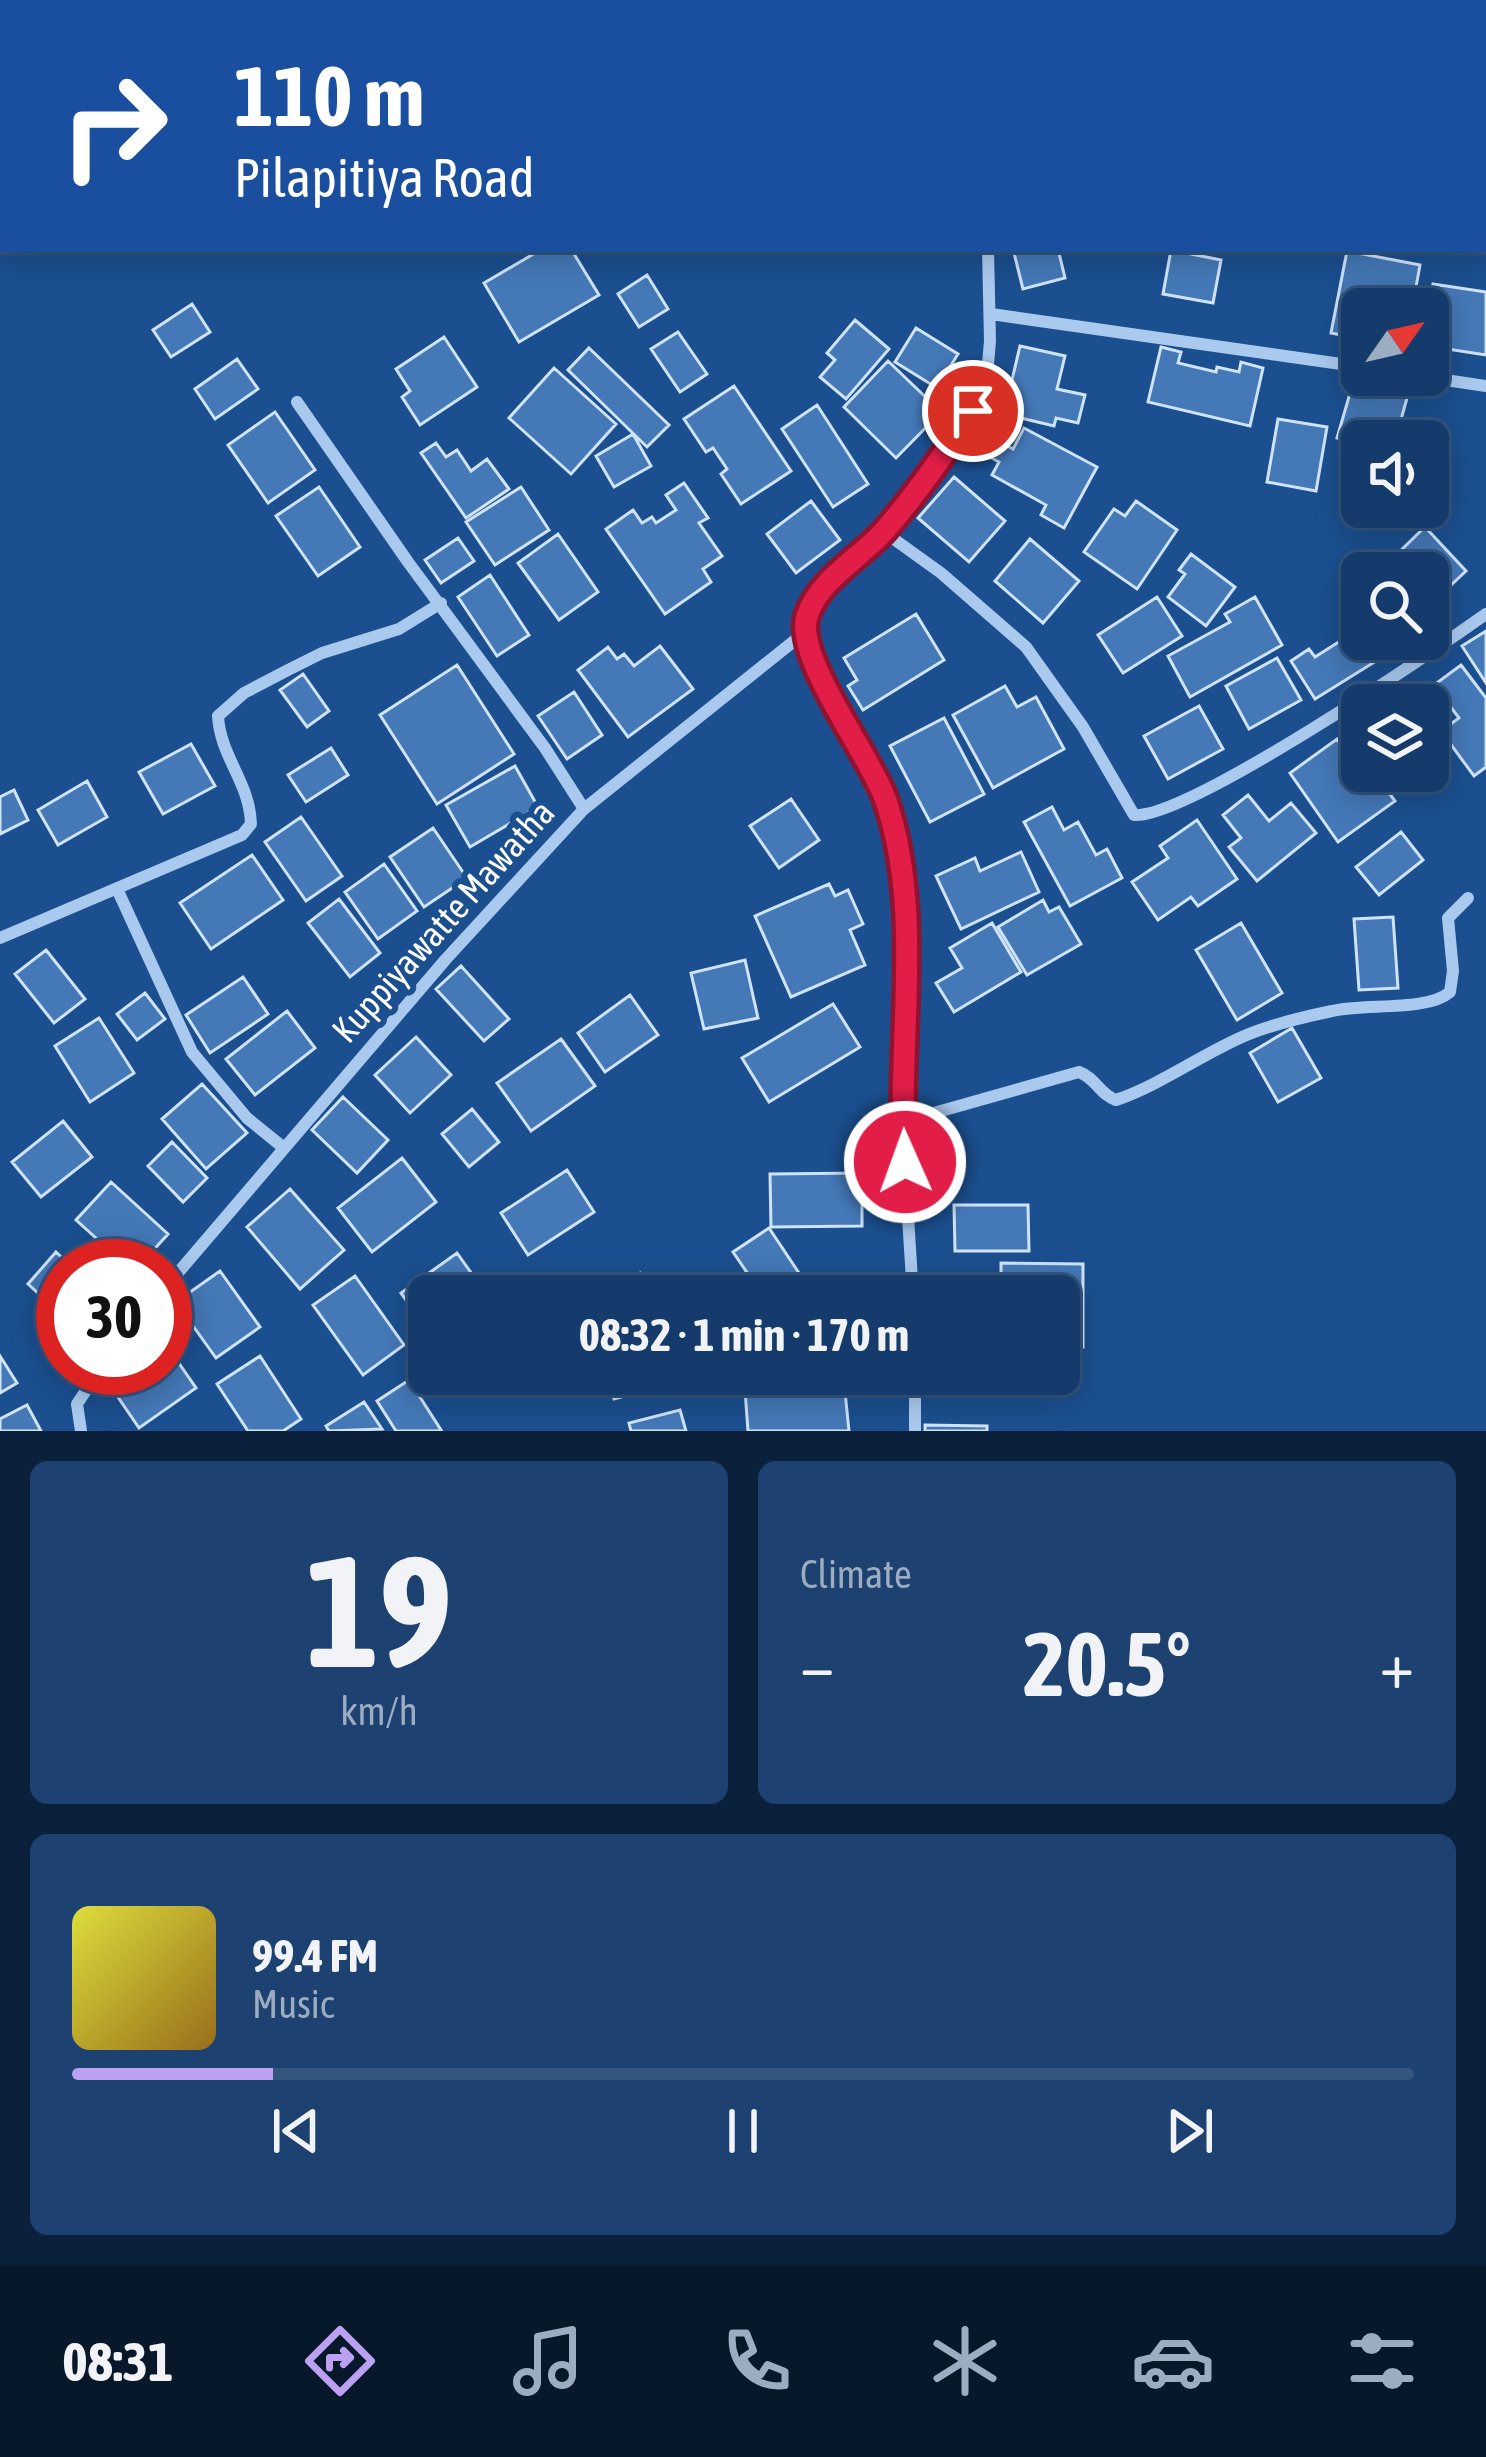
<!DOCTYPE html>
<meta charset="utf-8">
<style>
body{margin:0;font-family:"Asap Condensed",sans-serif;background:#1d4271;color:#f1f3f6;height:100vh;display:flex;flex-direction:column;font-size:45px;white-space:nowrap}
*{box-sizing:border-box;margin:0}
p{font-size:39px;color:#9dadc1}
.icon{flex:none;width:66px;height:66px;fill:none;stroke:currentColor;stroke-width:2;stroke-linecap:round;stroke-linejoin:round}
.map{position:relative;height:1431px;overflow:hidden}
.sheet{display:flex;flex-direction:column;gap:30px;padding:30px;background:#0b203b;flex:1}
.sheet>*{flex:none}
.hud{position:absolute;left:0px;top:0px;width:1488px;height:252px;box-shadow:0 6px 30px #0003,0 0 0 3px #33557e;background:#1a4fa0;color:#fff;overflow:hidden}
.needle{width:78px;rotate:56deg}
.fabs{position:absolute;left:1341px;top:288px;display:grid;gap:24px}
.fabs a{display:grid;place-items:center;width:108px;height:108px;border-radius:18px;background:#143b6b;box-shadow:0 6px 30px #0003,0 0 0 3px #33557e;font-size:60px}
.speed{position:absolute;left:36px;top:1239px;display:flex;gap:24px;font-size:60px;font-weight:700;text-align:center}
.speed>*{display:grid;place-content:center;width:156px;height:156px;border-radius:50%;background:#143b6b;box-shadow:0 6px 30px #0003,0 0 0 3px #33557e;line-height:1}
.speed .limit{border:18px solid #d22;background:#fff;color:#111}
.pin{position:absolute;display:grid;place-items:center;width:102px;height:102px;color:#fff;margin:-51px;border:6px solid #fff;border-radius:50%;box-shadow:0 3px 12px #0007}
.me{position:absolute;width:132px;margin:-66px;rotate:358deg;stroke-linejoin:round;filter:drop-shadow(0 0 9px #0008)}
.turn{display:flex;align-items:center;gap:42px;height:252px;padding:0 36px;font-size:54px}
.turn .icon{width:156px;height:156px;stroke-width:2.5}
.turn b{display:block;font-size:84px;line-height:102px}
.big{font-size:90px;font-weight:700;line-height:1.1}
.sheet .widget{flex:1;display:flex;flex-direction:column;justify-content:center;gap:18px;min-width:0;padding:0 42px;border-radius:18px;background:#1d4271}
.sheet .dial{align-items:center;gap:0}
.dial b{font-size:156px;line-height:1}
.song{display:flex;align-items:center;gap:36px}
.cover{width:144px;height:144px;border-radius:18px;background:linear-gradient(135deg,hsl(60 70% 55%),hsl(40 70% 35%))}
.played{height:12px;border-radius:6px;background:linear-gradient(90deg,#bca0f2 15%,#33557e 15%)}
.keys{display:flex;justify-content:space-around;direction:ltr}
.heat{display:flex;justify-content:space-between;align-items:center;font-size:66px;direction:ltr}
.sheet .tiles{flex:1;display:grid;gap:30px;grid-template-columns:1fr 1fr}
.widget:last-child{grid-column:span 2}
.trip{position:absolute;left:408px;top:1275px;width:672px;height:120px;border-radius:18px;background:#143b6b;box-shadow:0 6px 30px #0003,0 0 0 3px #33557e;font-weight:700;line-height:120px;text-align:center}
.tabs{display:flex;height:192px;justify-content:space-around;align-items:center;background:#08182b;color:#9dadc1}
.tabs .icon{width:84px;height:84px}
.tabs .selected{color:#bca0f2}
.tabs b{font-size:54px;color:#f1f3f6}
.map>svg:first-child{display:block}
.building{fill:#4478b7;stroke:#cfe3fa;stroke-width:3}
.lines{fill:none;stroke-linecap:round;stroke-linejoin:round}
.street{stroke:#a9c9ee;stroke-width:12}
.route-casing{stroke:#92132f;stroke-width:30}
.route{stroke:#e11d48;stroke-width:21}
.labels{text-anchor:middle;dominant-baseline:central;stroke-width:12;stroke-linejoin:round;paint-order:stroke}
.street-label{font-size:36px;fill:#fff;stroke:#1b4f8f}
</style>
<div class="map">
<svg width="1486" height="1431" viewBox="0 0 1486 1431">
<rect width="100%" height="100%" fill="#1b4f8f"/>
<path class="building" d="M542 249H571L599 295 519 342 484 283Z
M1013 249H1058L1065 278 1023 289Z
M1171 250 1221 260 1213 303 1163 294Z
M1347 251 1420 265 1412 309H1362V339L1331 333Z
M647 275 668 309 639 327 618 294Z
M1433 284 1486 292V355L1428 346Z
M192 304 210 332 171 357 153 330Z
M855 320 889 349 846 399 820 377 835 360 827 353Z
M916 328 958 354 937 388 895 362Z
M678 332 707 374 680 392 651 349Z
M444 337 477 387 420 425 402 397 410 391 396 369Z
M1020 346 1065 356 1057 389 1085 395 1078 423 1056 418 1054 426 1004 414Z
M1161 347 1181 352 1178 363 1216 372 1217 367 1239 372 1241 362 1263 368 1250 426 1148 402Z
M589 348 669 425 647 447 568 370Z
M237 359 258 389 215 419 195 389Z
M888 361 941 412 896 458 844 407Z
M554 368 616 424 571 474 509 418Z
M1355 376 1409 391 1395 441H1362V445L1337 438Z
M734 386 791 471 741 504 721 474 727 469 713 448 706 452 684 419Z
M817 405 868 484 833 507 782 429Z
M275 412 315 470 268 503 228 445Z
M1278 419 1327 427 1316 491 1267 482Z
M1024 428 1097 467 1064 528 1041 515 1046 505 992 475 999 462 977 450 985 434 1013 449Z
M633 434 651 466 614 487 596 456Z
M436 443 446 457 457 450 471 471 487 459 509 489 466 518 421 453Z
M954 477 1005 521 969 562 918 518Z
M684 483 708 518 699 523 722 556 703 569 711 582 665 614 606 529 633 510 642 523 652 517 656 523 676 510 666 495Z
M319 487 360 547 318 576 276 516Z
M521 487 549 530 495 565 466 522Z
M811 501 840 540 796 573 767 534Z
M1136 501 1177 530 1137 589 1084 552 1114 509 1125 516Z
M1425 527 1466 571 1435 600 1428 592V573H1410L1395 556Z
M558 534 598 592 559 620 518 563Z
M458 538 474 561 441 583 425 560Z
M1030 539 1079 581 1043 623 995 581Z
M1191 554 1235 587 1206 626 1168 597 1185 574 1179 570Z
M490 575 529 635 497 656 458 597Z
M1157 597 1182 636 1123 673 1098 635Z
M1255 597 1282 645 1190 697 1168 656 1230 622 1225 614Z
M916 614 944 660 863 710 848 686 857 680 844 658Z
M1356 631 1376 661 1315 699 1291 661 1309 649 1315 657Z
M1486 631V683L1462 646Z
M660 646 693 689 628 737 578 670 608 647 617 659 624 654 634 666Z
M1277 658 1301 700 1249 729 1226 686Z
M457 665 514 754 437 804 380 715Z
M1461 665 1486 698V767L1474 776 1441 731 1459 718 1434 685Z
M303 674 329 711 307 727 280 690Z
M1005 686 1017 707 1036 697 1064 749 993 788 953 715Z
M574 692 602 735 567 759 538 716Z
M1199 706 1223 749 1168 779 1144 736Z
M944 718 984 794 930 822 890 746Z
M1337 739 1367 781 1376 775 1395 801 1338 842 1290 773Z
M191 744 215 786 163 814 139 772Z
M331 748 348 775 306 802 288 775Z
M515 766 538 807 470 847 446 805Z
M87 781 107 817 58 845 38 810Z
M14 790 28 820 0 834V797Z
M1248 795 1269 821 1291 803 1316 833 1257 881 1229 847 1241 838 1223 815Z
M791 799 819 840 779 868 750 826Z
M1052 807 1064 830 1078 822 1096 855 1107 849 1122 878 1070 906 1024 822Z
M301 817 342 876 306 901 265 842Z
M1197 820 1237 879 1198 906 1191 897 1158 920 1132 882 1168 858 1160 846Z
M433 828 467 878 424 907 390 857Z
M1401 832 1423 860 1379 895 1356 867Z
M1021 852 1039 892 961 929 936 876 975 858 980 871Z
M252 855 283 900 211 949 180 903Z
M384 864 417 911 378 939 345 892Z
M829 884 835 896 848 890 863 924 850 930 865 965 791 997 755 916Z
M339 899 380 953 350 977 308 923Z
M1043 900 1049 912 1059 907 1081 944 1027 975 998 927Z
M1393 917 1398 988 1359 990 1354 919Z
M992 923 1021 972 954 1012 936 983 962 968 950 948Z
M1241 923 1282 993 1237 1020 1196 950Z
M46 950 85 999 54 1023 15 974Z
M745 960 758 1018 704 1029 691 973Z
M461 966 509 1019 484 1041 436 989Z
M243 977 268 1014 210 1053 186 1015Z
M145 993 165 1019 137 1040 117 1014Z
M630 995 658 1035 605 1072 578 1033Z
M833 1004 860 1047 769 1102 742 1058Z
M287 1011 315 1048 255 1095 226 1059Z
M99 1018 134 1073 90 1102 55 1046Z
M1292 1028 1321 1078 1278 1102 1250 1053Z
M416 1037 451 1075 410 1113 375 1075Z
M561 1039 595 1086 531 1131 497 1083Z
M202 1084 247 1133 206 1169 162 1119Z
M343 1097 388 1140 357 1173 312 1130Z
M472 1109 499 1142 469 1167 442 1134Z
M63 1121 92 1157 41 1197 12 1162Z
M172 1142 207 1178 183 1202 148 1166Z
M402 1158 436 1202 372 1252 338 1208Z
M567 1170 594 1212 528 1255 501 1213Z
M862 1173V1226L771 1227 770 1174Z
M111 1182 168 1234 139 1266H127L76 1220Z
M290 1189 344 1250 300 1289 247 1227Z
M954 1205H1028L1029 1251H955Z
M769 1228 803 1279 778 1296H763L733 1252Z
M56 1252 71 1266H63V1316L28 1284Z
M457 1253 487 1295 429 1296V1332L401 1293Z
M1001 1263 1083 1264V1347H1059V1296H1001Z
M220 1271 260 1327 216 1358 176 1302Z
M640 1273 647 1296H583L581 1290Z
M355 1276 404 1345 363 1375 313 1305Z
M165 1343 196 1388 139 1428 105 1378 119 1368H165Z
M0 1356 17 1383 0 1393Z
M260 1356 301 1419 283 1431H248L217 1384Z
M607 1374H708L614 1399Z
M409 1380 441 1430 439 1431H396L377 1401Z
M844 1382 849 1431H748L745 1390Z
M364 1402 382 1429 329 1431 326 1426Z
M27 1405 41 1431H0V1419Z
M680 1410 686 1431H631L629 1423Z
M925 1425 987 1426V1431H925Z"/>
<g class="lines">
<path class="street" d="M408 0 409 3
M916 0 917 3
M741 3 745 0
M991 314 1362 367
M1412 375 1486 386
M297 402 408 562 545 748 584 809
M884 532 941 573 1026 647 1083 727 1134 815C1187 819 1433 652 1486 614
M118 891 192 1052 247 1118 284 1148
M0 938 242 835 251 824C250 783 220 756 218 716L244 693 288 670 322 653 399 629 441 603
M902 1122 1079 1072C1096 1078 1099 1094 1116 1100 1160 1085 1199 1056 1242 1037 1269 1025 1303 1017 1332 1011 1365 1003 1427 1012 1450 992L1453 971 1448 918 1468 898
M165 1288 446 959 584 809 804 633
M913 1296 902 1122 906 983 899 847 883 793 843 723 804 633 808 614 820 593 884 532 973 411 987 376 990 341 988 249
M81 1431 77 1404 101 1368
M915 1431V1374"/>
</g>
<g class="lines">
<defs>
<path id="route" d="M905 1162C896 1043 925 913 885 798 870 756 794 657 807 616 820 578 861 558 886 529 918 492 946 451 973 411"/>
</defs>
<use href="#route" class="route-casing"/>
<use href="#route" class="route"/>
</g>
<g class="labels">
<g class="street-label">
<text transform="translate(443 921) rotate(-48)">Kuppiyawatte Mawatha</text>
</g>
</g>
</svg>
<div class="fabs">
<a><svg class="needle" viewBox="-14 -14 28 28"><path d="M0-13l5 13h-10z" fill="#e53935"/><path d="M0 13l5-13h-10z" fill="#9dadc1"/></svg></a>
<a><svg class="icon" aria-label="sound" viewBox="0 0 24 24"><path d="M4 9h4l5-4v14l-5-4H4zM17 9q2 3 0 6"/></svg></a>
<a><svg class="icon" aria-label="search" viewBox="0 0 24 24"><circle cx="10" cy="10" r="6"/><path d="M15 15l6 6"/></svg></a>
<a><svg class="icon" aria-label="layers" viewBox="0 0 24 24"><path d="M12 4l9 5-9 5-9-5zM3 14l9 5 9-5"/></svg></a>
</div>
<div class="speed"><div class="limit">30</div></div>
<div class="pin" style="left:973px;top:411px;background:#d93025"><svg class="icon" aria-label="arrive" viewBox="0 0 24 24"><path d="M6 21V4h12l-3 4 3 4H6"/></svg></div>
<svg class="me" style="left:905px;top:1162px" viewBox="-20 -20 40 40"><circle r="17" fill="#e11d48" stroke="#fff" stroke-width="3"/><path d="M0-11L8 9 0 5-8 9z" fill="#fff"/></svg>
<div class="trip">08:32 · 1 min · 170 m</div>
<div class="hud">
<div class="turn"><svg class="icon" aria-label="right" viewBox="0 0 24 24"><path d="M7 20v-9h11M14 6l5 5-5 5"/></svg><div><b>110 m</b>Pilapitiya Road</div></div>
</div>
</div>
<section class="sheet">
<div class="tiles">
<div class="widget dial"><b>19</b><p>km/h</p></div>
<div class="widget"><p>Climate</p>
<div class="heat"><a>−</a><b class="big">20.5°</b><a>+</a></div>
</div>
<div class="widget">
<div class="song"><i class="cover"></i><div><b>99.4 FM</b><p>Music</p></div></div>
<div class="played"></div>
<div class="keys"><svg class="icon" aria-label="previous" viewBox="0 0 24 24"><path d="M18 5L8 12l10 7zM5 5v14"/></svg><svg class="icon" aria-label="pause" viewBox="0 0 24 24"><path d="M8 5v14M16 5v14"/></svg><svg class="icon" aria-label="next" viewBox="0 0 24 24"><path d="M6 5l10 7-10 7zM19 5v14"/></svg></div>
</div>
</div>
</section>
<nav class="tabs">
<b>08:31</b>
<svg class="icon selected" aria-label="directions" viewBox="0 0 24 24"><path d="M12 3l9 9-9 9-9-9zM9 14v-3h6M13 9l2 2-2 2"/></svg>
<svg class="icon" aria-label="music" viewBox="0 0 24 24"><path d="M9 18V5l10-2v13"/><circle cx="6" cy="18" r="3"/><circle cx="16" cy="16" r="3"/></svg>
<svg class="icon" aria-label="phone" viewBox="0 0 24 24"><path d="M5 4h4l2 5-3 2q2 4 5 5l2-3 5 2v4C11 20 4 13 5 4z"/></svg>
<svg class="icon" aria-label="climate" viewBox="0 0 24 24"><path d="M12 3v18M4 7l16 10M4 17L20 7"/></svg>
<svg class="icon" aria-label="car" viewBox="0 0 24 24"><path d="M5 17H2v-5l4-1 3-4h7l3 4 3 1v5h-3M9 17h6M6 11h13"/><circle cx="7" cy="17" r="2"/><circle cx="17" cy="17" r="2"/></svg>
<svg class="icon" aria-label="filters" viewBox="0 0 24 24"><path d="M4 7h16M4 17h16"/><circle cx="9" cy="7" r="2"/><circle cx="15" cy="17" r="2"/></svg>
</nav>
